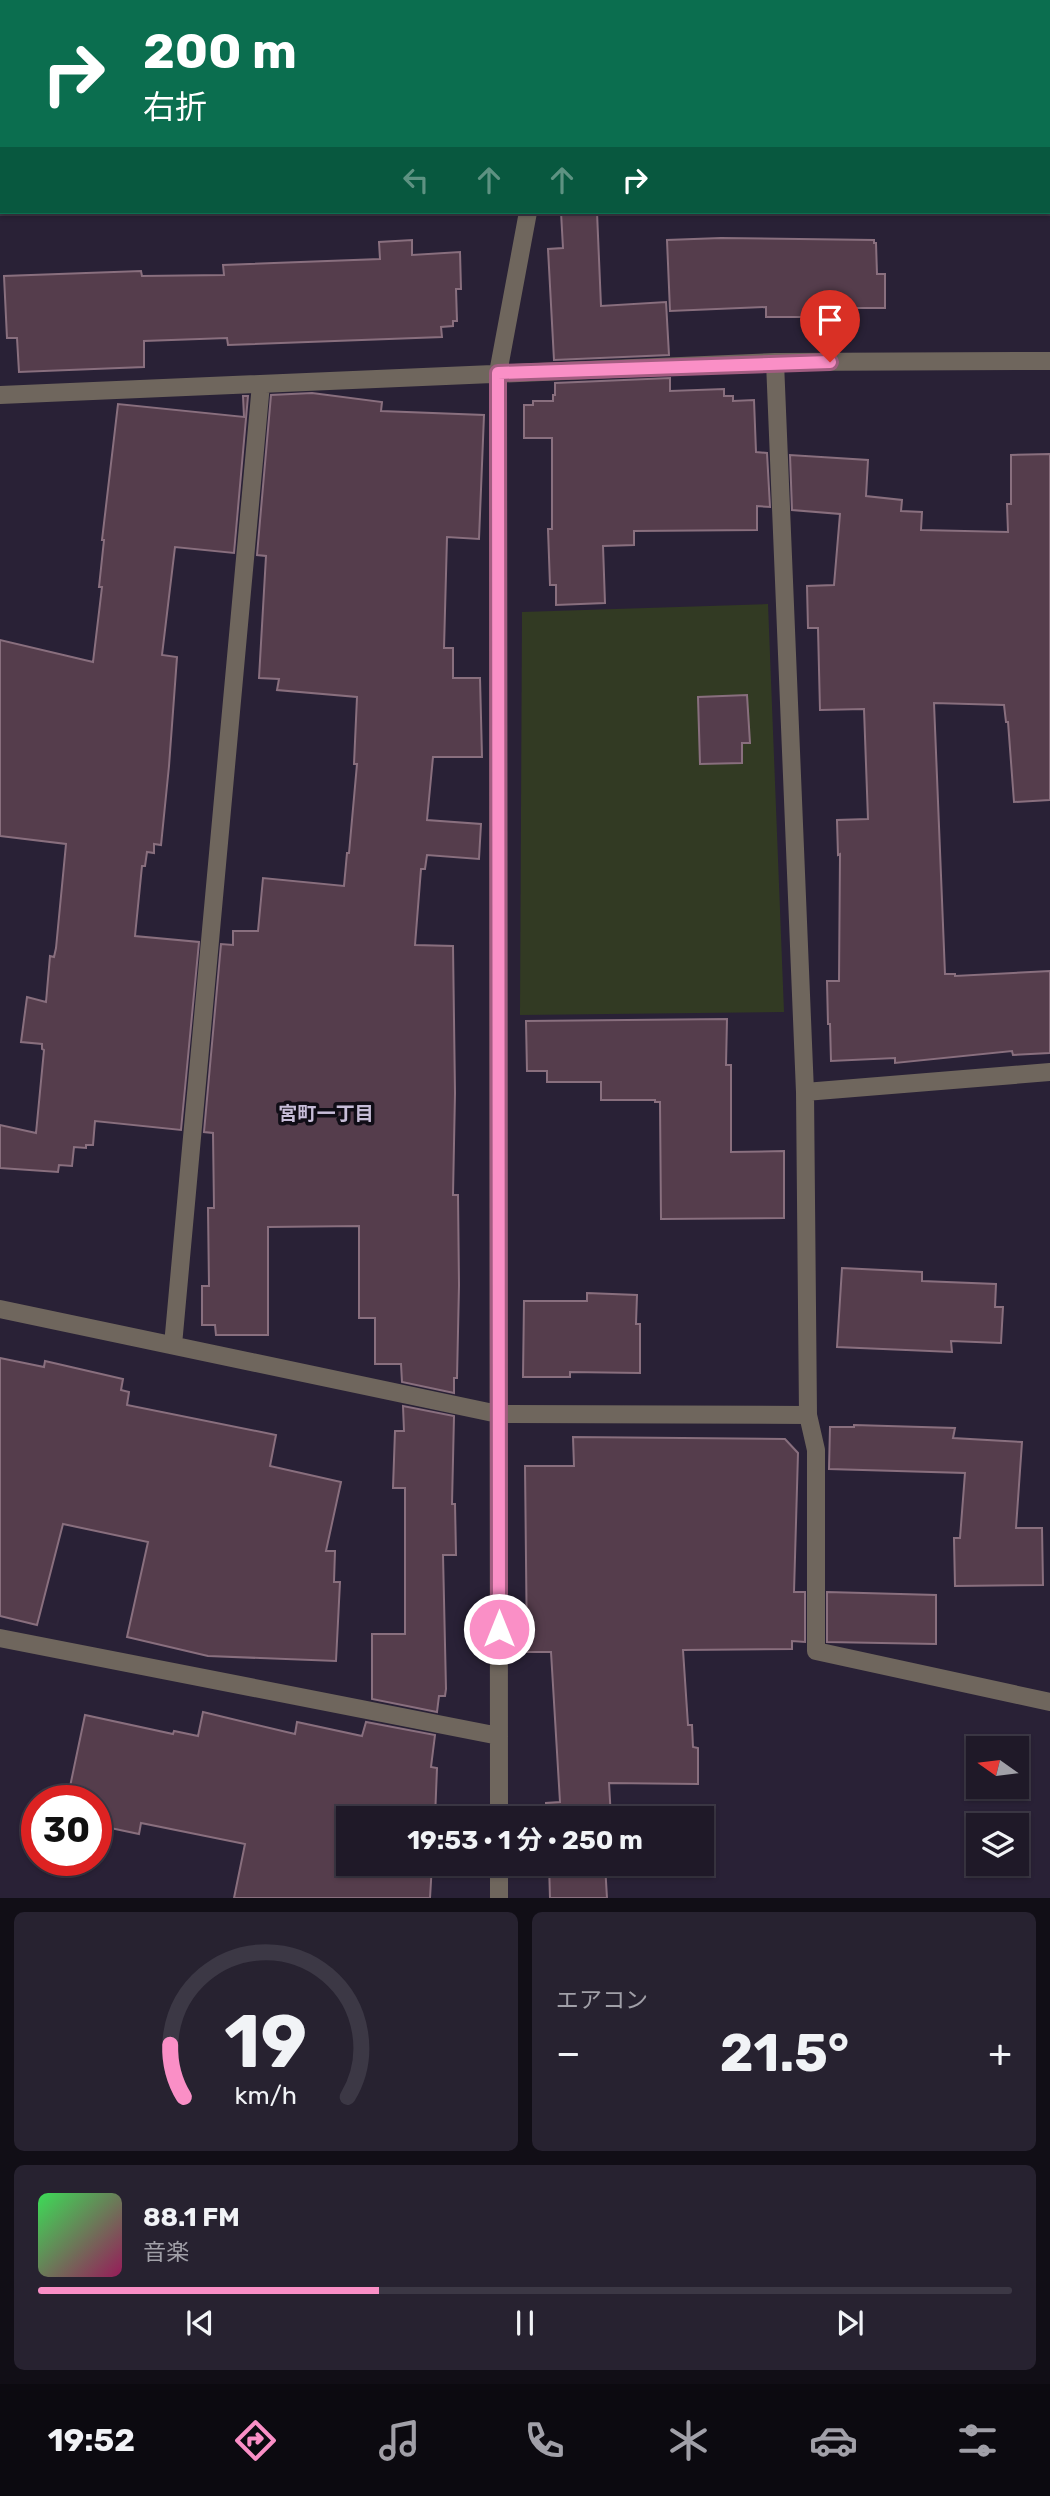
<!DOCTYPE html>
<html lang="ja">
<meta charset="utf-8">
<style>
body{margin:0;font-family:Rubik,"Noto Sans JP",sans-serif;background:#272230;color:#f1f3f6;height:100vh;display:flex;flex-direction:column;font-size:26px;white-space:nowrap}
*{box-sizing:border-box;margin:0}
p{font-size:23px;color:#a1a0a8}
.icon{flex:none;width:38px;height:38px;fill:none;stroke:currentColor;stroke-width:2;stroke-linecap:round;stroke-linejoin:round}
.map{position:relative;height:1898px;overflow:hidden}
.drawer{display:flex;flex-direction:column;gap:14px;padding:14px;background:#110e16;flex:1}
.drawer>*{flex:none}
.hud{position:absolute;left:0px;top:0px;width:1050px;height:214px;box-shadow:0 2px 5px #0004,0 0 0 2px #3c3845;background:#0b6e4f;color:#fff;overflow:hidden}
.needle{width:46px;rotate:284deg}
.controls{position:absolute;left:966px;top:1736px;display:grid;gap:14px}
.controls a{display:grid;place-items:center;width:63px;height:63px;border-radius:0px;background:#1f1928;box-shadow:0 2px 5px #0004,0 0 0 2px #3c3845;font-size:35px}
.speed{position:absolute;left:21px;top:1785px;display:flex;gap:14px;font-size:35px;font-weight:700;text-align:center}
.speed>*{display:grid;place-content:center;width:91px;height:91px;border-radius:50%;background:#1f1928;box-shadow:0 2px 5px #0004,0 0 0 2px #3c3845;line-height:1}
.speed .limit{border:10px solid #d22;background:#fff;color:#111}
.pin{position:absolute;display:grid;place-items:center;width:60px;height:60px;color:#fff;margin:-72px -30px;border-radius:50% 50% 50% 0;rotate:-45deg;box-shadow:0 0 7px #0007}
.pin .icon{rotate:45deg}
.me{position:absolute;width:77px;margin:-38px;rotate:0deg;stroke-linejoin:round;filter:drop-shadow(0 0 5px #0008)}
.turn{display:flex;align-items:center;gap:24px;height:147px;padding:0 28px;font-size:32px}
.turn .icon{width:91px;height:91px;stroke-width:2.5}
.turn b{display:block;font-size:49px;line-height:60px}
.lanes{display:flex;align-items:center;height:66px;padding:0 28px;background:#0003;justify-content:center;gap:35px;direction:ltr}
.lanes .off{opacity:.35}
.big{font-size:52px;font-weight:700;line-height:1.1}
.drawer .widget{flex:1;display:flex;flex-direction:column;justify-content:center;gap:10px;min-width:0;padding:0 24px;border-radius:10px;background:#272230}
.drawer .dial{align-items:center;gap:0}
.dial svg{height:182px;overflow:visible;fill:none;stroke:#3c3845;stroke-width:7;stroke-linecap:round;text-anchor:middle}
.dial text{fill:#f1f3f6;stroke:none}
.song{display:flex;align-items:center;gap:21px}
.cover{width:84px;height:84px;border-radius:10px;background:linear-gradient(135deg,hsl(130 70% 55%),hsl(330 70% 35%))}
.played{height:7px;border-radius:4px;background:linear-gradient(90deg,#fa8fc6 35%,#3c3845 35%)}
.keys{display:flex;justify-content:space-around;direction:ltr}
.heat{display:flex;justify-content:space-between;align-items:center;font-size:38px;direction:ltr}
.drawer .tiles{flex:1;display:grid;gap:14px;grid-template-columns:1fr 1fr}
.widget:last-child{grid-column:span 2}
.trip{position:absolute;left:336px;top:1806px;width:378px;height:70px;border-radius:0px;background:#1f1928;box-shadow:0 2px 5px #0004,0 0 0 2px #3c3845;font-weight:700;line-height:70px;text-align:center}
.tab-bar{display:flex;height:112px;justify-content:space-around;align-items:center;background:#0c0a10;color:#a1a0a8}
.tab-bar .icon{width:49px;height:49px}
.tab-bar .current{color:#fa8fc6}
.tab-bar b{font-size:32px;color:#f1f3f6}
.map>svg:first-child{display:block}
.green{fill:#323a23}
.building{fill:#553d4c;stroke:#896f7e;stroke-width:2}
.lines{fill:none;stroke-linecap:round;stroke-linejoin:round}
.minor{stroke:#6f665d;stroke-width:18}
.tertiary{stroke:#6f665d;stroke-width:18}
.route-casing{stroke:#a25d81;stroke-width:18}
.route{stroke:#fa8fc6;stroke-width:12}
.labels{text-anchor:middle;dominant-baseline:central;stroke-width:7;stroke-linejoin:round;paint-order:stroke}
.neighbourhood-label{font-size:19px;font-weight:bold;fill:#c7bdd8;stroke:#100d16}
</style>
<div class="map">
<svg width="1050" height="1898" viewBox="0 0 1050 1898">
<rect width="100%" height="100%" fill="#292136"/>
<path class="green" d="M768 604 784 1012 520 1015 522 612Z"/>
<path class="building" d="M561 212H597L601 306 666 302 669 355 554 360 548 249 563 248Z
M721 238 874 240V243H876L877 274H885V308H853V315L799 317H766V307L670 311 667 240Z
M412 240V255L460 252 461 289H456L457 321H453V326L441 327 442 337 228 345 227 338 144 341V367L19 372 17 338H7L4 276 141 271 142 276 224 275 223 265 380 259 379 242Z
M670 378V391L724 389V396H733V401L754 400 756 452 767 453 770 507 757 506V530L634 531V545L603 546 605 603 556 605V585H550L548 529H552V438H524V405H533V401H553V395H555V383Z
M312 393 382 402 381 411 484 415 479 539 447 537 444 648H453V678H480L482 757H433L427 820 481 824 479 859 427 855 425 869H421L415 945 453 946 455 1093 453 1195H458L459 1285 457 1378H454V1393L402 1382 401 1364H375V1318H359V1226L268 1227V1335H216L215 1325H202V1286H209L208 1208H214L213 1133 204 1132 221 944 233 945V931H258L263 878 344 886 347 853H349L357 764H354L357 697 277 690 279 679 259 678 266 556 257 555 271 395Z
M243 396H248L234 553 175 547 162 655 177 657 169 766 161 845 154 844V853L147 852 145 866H142L135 936 199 942 181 1130 95 1121 93 1145H86V1148L74 1147 72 1166 59 1165 58 1172 0 1168V1125L36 1133 44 1050 42 1049V1044L21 1042 27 997 46 1002 50 956 54 957 56 948 66 844 0 836V640L93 662 102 587H99L104 540H102L118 404 244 417Z
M1050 454V800L1014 802 1008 722H1006L1004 705 934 703 945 974H955V976L1050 971V1053L1013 1055 1012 1051 895 1063V1058L831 1061 830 1024H828L827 981H839L840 854 838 855 837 820 868 819 864 709 820 710 818 628H808L807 586 834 585 840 514 792 510 790 455 868 460 866 496 902 500 901 511 922 512 921 530 1008 532 1007 504H1011V455Z
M747 695 750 743H742V763L700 764 698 697Z
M727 1019 726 1065H731V1152L784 1151V1218L661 1219 660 1102H655V1100H601V1082H547V1071H527L526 1021Z
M842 1268 922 1272V1281L996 1284 995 1307H1003L1001 1343 951 1341 952 1352 837 1347Z
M587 1293 637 1295 636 1324H640V1373L570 1372V1377H523L524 1301H587Z
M0 1358 44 1367 45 1361 123 1379 121 1390 129 1392 127 1405 276 1435 270 1466 341 1482 326 1551H335L334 1582H340L336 1661 208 1656 127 1637 148 1542 63 1524 37 1625 0 1616Z
M403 1406 454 1416 452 1504H455L456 1555H443L446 1689 445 1696H439L437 1712 372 1699V1634H405V1488H393L395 1431H404Z
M854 1425 955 1428 953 1438 1022 1442 1016 1528H1042L1043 1585 955 1586 954 1538H960L965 1473 829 1469 830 1427H854Z
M573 1437 785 1439 798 1453 794 1592H805V1642L792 1641V1649L683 1650 688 1725H692L693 1747 698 1748V1784L609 1783 611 1818H546V1803L560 1802 551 1652H527L525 1466H574Z
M827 1592 936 1595V1644L827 1642Z
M203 1712 295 1734 297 1722 362 1736 366 1722 435 1735 431 1767 437 1768 435 1818H348V1864H432L430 1898H234L245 1844 141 1823 139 1834 96 1825V1801H67L85 1715 173 1734 174 1731 198 1736Z
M549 1864H605L607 1898H550Z"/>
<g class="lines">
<path class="minor" d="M566 2V0
M775 362 805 1092 808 1415 816 1450V1651L1050 1702
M0 395 775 362 1050 361
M805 1092 1050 1072
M0 1309 498 1414 808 1415
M173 1345 261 384
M0 1638 499 1736
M499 1818 498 373 528 212
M499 1898V1864"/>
<path class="tertiary" d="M1048 97H1050
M0 136H2"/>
</g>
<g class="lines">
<defs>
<path id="route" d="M499 1629 498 373 830 362"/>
</defs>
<use href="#route" class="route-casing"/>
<use href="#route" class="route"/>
</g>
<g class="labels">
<g class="neighbourhood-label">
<text x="326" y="1113">宮町一丁目</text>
</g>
</g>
</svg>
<div class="controls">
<a><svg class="needle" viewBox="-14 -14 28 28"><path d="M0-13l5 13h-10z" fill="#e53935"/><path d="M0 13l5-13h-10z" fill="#a1a0a8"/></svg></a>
<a><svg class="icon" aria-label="layers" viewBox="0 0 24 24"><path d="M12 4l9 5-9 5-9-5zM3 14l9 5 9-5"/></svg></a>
</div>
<div class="speed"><div class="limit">30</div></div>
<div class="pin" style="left:830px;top:362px;background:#d93025"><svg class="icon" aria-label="arrive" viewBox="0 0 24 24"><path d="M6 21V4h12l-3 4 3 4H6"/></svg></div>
<svg class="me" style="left:499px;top:1629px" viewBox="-20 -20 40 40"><circle r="17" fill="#fa8fc6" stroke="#fff" stroke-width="3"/><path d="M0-11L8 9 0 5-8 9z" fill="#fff"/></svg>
<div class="trip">19:53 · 1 分 · 250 m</div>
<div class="hud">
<div class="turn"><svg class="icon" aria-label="right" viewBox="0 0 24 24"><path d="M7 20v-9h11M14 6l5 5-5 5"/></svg><div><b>200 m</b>右折</div></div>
<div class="lanes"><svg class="icon off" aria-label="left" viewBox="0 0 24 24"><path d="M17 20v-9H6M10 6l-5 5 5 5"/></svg><svg class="icon off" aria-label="ahead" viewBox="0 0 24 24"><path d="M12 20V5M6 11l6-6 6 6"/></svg><svg class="icon off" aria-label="ahead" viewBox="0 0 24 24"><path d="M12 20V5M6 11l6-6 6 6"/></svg><svg class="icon" aria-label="right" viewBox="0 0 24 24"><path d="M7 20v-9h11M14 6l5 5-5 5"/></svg></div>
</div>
</div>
<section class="drawer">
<div class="tiles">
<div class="widget dial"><svg viewBox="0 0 100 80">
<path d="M14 69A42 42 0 1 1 86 69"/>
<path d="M14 69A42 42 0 0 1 8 46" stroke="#fa8fc6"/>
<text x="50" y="56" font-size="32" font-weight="700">19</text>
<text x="50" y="72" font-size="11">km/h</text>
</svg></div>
<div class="widget"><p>エアコン</p>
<div class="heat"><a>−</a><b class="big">21.5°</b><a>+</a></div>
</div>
<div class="widget">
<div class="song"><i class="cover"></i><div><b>88.1 FM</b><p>音楽</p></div></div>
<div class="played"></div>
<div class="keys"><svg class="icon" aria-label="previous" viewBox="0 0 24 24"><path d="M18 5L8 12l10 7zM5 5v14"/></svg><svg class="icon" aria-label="pause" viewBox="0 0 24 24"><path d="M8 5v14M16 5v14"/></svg><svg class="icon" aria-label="next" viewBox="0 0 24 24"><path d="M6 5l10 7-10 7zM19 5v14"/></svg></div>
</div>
</div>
</section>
<nav class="tab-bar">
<b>19:52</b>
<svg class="icon current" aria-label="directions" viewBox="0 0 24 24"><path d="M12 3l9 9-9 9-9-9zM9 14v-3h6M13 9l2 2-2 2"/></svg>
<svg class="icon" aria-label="music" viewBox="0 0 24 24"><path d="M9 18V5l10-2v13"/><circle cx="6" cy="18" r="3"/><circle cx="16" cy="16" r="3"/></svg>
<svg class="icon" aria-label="phone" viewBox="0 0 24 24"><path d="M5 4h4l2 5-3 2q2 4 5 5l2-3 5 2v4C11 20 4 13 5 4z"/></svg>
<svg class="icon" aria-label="climate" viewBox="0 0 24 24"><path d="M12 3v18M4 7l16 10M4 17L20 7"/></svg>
<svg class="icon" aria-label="car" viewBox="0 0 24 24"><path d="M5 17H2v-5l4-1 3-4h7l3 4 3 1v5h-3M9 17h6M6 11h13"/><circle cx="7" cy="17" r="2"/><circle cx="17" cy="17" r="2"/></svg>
<svg class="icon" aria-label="filters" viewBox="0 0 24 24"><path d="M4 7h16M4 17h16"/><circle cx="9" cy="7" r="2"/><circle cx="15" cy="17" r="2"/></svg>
</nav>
